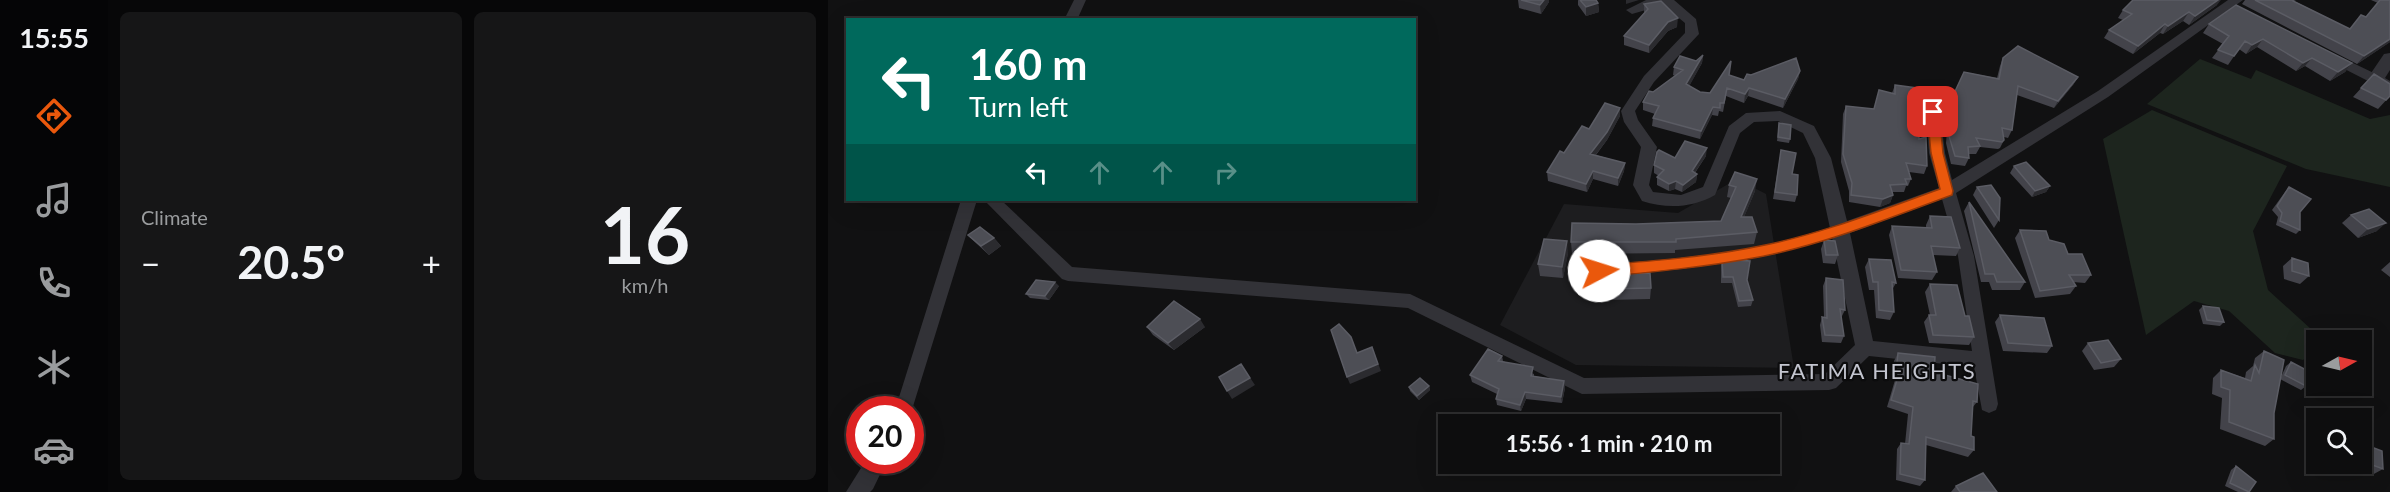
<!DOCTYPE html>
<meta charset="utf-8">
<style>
body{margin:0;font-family:Lato,sans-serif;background:#161617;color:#f1f3f6;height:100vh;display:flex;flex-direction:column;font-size:22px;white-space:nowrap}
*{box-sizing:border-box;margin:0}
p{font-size:20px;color:#9a9c9e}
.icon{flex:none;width:33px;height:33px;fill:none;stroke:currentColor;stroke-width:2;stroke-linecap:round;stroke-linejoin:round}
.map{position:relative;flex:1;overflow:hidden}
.details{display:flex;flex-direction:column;gap:12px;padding:12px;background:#070708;width:720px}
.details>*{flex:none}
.top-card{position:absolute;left:18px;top:18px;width:570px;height:183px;border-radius:0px;box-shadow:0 6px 24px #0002,0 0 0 2px #2d2d2e;background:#00695c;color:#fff;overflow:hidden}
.needle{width:39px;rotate:82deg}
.fabs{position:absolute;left:1478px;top:330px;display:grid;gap:12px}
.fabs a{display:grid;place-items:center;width:66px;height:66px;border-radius:0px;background:#0d0d0e;box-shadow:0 6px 24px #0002,0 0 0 2px #2d2d2e;font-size:30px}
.speed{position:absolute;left:18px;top:396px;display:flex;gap:12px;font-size:30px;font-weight:700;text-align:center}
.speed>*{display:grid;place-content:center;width:78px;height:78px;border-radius:50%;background:#0d0d0e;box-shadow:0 6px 24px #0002,0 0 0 2px #2d2d2e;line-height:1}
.speed .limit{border:9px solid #d22;background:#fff;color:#111}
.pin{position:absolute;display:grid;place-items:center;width:51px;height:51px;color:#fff;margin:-26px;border-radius:12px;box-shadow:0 3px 9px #0006}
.me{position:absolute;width:66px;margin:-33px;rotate:85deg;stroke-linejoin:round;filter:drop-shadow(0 0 4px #0008)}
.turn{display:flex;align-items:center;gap:21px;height:126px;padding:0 24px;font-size:27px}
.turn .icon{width:78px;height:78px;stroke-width:2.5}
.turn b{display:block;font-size:42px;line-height:51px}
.lanes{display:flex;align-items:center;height:57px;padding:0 24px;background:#0003;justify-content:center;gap:30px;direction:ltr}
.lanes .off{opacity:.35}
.big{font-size:45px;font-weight:700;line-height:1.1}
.details .widget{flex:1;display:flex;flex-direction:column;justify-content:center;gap:9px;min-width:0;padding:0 21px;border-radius:9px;background:#161617}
.details .dial{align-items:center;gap:0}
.dial b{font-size:78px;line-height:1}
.heat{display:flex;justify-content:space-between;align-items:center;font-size:33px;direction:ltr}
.details .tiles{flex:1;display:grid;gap:12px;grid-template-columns:repeat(2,1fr)}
.trip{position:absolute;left:610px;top:414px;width:342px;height:60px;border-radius:0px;background:#0d0d0e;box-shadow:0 6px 24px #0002,0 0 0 2px #2d2d2e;font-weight:700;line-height:60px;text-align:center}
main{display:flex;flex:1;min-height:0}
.menu{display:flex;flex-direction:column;width:108px;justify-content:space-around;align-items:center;background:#050506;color:#9a9c9e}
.menu .icon{width:42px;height:42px}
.menu .current{color:#ea580c}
.menu b{font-size:27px;color:#f1f3f6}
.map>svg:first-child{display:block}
.built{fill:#1d1d1f}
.green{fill:#1d251e}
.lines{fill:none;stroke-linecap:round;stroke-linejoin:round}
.service{stroke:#323237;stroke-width:9}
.minor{fill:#323237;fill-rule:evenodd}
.tertiary{fill:#323237;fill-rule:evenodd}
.wall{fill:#43434a}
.shaded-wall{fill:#2b2b2f}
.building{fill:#4d4e55;stroke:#5b5c64;stroke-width:1.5}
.route{fill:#ea580c;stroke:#983908;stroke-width:1.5}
.labels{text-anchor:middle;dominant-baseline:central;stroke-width:4.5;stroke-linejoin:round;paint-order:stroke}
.neighbourhood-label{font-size:22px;letter-spacing:1.5px;fill:#c3c5cf;stroke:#0c0c0d}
</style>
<main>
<nav class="menu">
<b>15:55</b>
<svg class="icon current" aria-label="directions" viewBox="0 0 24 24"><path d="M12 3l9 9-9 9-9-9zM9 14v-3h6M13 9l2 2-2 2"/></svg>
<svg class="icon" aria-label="music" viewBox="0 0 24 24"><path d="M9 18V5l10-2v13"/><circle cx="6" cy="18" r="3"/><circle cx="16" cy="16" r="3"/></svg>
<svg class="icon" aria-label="phone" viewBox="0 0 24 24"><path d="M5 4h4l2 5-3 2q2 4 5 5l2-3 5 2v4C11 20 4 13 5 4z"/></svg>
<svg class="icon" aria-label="climate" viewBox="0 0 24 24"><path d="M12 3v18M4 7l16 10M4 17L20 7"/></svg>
<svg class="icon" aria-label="car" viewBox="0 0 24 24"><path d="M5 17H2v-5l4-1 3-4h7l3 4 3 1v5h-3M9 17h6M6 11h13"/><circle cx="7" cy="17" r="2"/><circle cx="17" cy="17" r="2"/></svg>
</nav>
<section class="details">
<div class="tiles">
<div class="widget"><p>Climate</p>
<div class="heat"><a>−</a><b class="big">20.5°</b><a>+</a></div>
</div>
<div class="widget dial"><b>16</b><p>km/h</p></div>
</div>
</section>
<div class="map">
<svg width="1562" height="492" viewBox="0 0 1562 492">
<rect width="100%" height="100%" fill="#111112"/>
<path class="built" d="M909 179 938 194 966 368 748 365 672 325 736 204 850 213Z"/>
<path class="green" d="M1372 59 1423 79 1428 70 1542 119 1562 115V187L1478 169 1319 104Z
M1324 110 1459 166 1425 231 1440 290 1495 340H1488V349L1475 360 1447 353 1401 311 1366 301 1318 335 1275 139Z"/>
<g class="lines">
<path class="service" d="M771 271 914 256 1013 231"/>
<path class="minor" d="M246 0H258L249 20H236Z
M818 0H846L868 19 871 34 826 82 807 111 810 120 829 147 821 185 825 192 853 195 875 187 901 126 918 113 952 111 986 126 1003 158 1019 221 1111 188 1101 153 1098 112 1100 108H1110L1112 112 1117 153 1124 180 1270 91 1400 0H1415L1280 97 1128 193 1146 256 1170 404 1168 410 1161 413 1154 410 1146 367 1041 356 1008 388 1001 390 754 394 580 308 240 281 234 279 156 200H173L244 267 582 294 756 378 997 374 1027 345 987 158 975 133 950 121 926 122 912 133 887 195C864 208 839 209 814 201L805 185 813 147 796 122 793 111 816 76 857 33V23L835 5 804 14 798 10ZM1114 199 1130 256 1144 351 1045 341 1022 233Z
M1502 52 1552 76 1554 79 1552 82H1542L1497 59V53Z
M133 200H149L82 416V410H67Z
M38 460H59L45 489 42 492H18Z"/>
<path class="tertiary" d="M1562 53V70L1557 78 1562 81V95L1539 79 1556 54Z"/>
</g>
<path class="wall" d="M690 0H721V2L713 14 691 8Z
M750 0 770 3 771 12 758 16 750 5Z
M1417 0H1468L1466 1 1522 29 1538 17 1550 3 1543 0H1562V42L1529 64 1414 4Z
M816 4 849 27 840 31 821 53 796 45V36L816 13Z
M1389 5 1361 25 1355 21 1335 34 1332 33 1305 54 1276 38 1281 30 1295 20 1290 18 1295 10Z
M1381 24 1524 63 1517 72 1502 81 1477 66 1468 71 1429 47 1418 54 1411 49 1400 65 1384 58 1395 44 1375 33Z
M875 55 874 63 861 86 872 92 882 93 901 75 916 80 923 75 972 71 970 79 955 108 920 96 916 103 898 96 895 112 891 111 890 116 884 115 872 139 824 126 825 118 827 114 815 110V102L825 92 847 76 845 75 846 67 868 61Z
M1175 58 1250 77 1245 85 1226 108 1189 95 1184 130 1180 138 1176 137V140L1172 148 1170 149 1152 147 1148 154H1141V158L1137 166 1123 164 1118 143 1121 105 1136 72 1169 78 1172 66Z
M1546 74 1562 96 1550 109 1525 97Z
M1067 85 1091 139 1099 166 1096 174 1081 172 1083 179 1080 186H1078L1076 192H1064L1065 195 1062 203 1052 207 1021 202V191L1013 162 1015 114 1018 106 1045 109 1064 93Z
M792 108V116L779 140 768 155 797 163 796 171 790 186 765 179 759 192 720 181 719 172 736 153 761 129Z
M951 123 962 139 961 143 949 141Z
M953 150 964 174 969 195 967 202 945 199Z
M878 156 867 173 869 174 868 182 854 192 847 189 841 191 829 185V177L831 176 826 173V165L847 158Z
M1186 166 1222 186 1218 192 1204 197 1182 173Z
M901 185 927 191 916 217 929 232 926 244 847 250V253L744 254 743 242 808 224 893 221 903 198 899 197Z
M1149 187 1171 220 1166 228 1145 195Z
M1461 187 1472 230 1468 234 1448 225 1450 217 1444 210 1457 192Z
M1141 202 1197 282 1192 290H1164L1161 282H1153L1136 211Z
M1523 215 1549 231 1530 238 1514 223Z
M1102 216 1132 248 1128 256 1105 255 1109 272 1104 280 1070 278 1061 235 1064 226 1098 228V225Z
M1192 230 1221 240 1263 275 1257 283 1245 282 1248 286 1242 294 1207 298 1187 238Z
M140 235 166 238 173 246 161 255 148 243Z
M996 240 1010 255 1007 264 995 263 993 249Z
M740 253 735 278 712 276 710 264Z
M1464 258 1481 276 1472 284 1456 279 1455 266Z
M894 259 919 280 925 300 923 306 910 307 904 283H893V265Z
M1041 259 1068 283 1064 290 1066 312 1062 320 1048 318 1046 290H1041L1037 267Z
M1562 262V277L1553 270Z
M781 274 823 288 822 299 781 300Z
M998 278 1017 310 1013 318 1016 336 1013 343 994 342 992 325 994 317H996L995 286Z
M1102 284 1137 316 1146 337 1141 345 1101 343 1096 322 1101 315H1102L1097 292Z
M231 286 221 300 202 298 198 294Z
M1375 306 1396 322 1392 326 1375 324 1371 310Z
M1172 315 1224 346 1219 353 1175 351 1167 322Z
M319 327H377L346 350 325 335Z
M1260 343 1293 359 1286 367 1266 370 1254 351Z
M1436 351 1453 377 1458 366 1463 362 1478 386 1473 390 1452 379 1446 413V439L1437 446 1392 429 1394 398 1384 394 1385 378 1393 370 1417 378 1418 372 1425 366 1427 358Z
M1070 353 1106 372 1149 402 1144 408 1143 436 1146 450 1140 457 1098 445 1097 480 1092 486 1068 480 1069 449 1073 443 1077 444 1080 414 1059 407 1067 380 1064 379 1066 361Z
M674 356 675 361 706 374V376L736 381 737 388 734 403 698 399 693 411 669 405 668 399 669 394 644 382 642 375Z
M601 386 602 390 591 400 582 391 581 387Z
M1538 445 1555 469 1544 475 1528 469V464H1533V449Z
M1408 466 1428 482 1421 492H1410L1397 486 1403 470Z
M1128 486 1169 492H1123Z"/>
<path class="shaded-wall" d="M716 0H721V2L713 14 712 5Z
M798 0H811L798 4Z
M1390 0H1393L1389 5 1361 25 1367 16Z
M770 3 771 12 758 16V7Z
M1361 12 1355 21 1335 34 1340 26Z
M850 18 849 27 840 31 821 53V45L840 22Z
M1337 24 1332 33 1305 54 1310 46Z
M1435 39 1429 47 1418 54 1424 45Z
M1562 39V42L1529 64 1536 56Z
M875 55 874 63 858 92V84Z
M1484 58 1477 66 1468 71 1475 63Z
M1524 63 1517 72 1502 81 1510 72Z
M972 71 970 79 955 108 957 99Z
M1250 77 1245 85 1226 108 1230 101Z
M921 88 920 96 916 103 917 94Z
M885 107 884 115 872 139 873 131Z
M792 108V116L779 140 762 162V154Z
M879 148 878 156 863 178 869 174 868 182 854 192 855 185Z
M797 163 796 171 790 186V178Z
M765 171V179L759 192 758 184Z
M929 179 927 191 911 229 913 217Z
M848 181 847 189 841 191V184Z
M1222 186 1218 192 1204 197 1207 191Z
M1065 195 1062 203 1052 207 1055 199Z
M1558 223 1549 231 1530 238 1540 229Z
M166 238 173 246 161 255 153 246Z
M739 241 740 253 735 278 734 267Z
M227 282 231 286 221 300 217 296Z
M372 319 377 327 346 350 340 343Z
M544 347 553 371 522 384 519 377Z
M413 364 427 385 404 399 399 391Z
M736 381 737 388 734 403 733 397Z
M601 386 602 390 591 400 589 396Z
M697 392 698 399 693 411 692 405Z"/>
<path class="building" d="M693 0H716L712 5Z
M752 0H768L770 3 758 7Z
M1305 0H1390L1367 16 1361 12 1340 26 1337 24 1310 46 1281 30 1304 14 1295 10Z
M1427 0H1465V1L1522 29 1533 15 1538 17 1552 0H1562V39L1536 56Z
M833 1 850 18 840 22 821 45 796 36 820 9 816 4Z
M1408 5 1524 63 1510 72 1484 58 1475 63 1435 39 1424 45 1417 41 1406 56 1390 50 1401 36 1381 24Z
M1190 46 1250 77 1230 101 1190 86 1184 130 1174 128 1176 140 1174 142 1148 138 1152 146 1140 147 1141 158 1127 156 1121 136 1124 98 1136 72 1171 79 1175 58Z
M875 55 858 84 872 92 882 93 903 61 901 75 916 80 919 74 923 75 968 58 972 71 957 99 921 88 917 94 899 88 896 103H892V108L885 107 873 131 825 118 831 106 815 102 821 91 825 92 855 70 846 67 852 56 868 61Z
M1546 74 1562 84V96L1558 100 1533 88Z
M1067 85 1089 88 1091 139 1098 137 1099 166 1078 163 1083 179H1077L1079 184 1062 185 1065 195 1055 199 1023 195 1024 183 1015 154 1018 106 1046 109 1051 90 1067 94Z
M777 103 792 108 779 132 762 154 797 163 790 178 765 171 758 184 719 172 732 151 736 153 754 126 761 129Z
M951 123 963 125 962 139 950 137Z
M857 141 879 148 864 171 869 174 855 185 848 181 841 184 829 177 836 170 826 165 829 152 831 150 847 158Z
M953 150 968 153 964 174 970 175 969 195 947 192Z
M1198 162 1222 186 1207 191 1186 166Z
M907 172 929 179 913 217H924L929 232 848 239V242H743L744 223 808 224 893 221 908 187 901 185Z
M1163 185 1172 198 1171 220 1149 187Z
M1461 187 1483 199 1472 212V230L1452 221 1454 213 1449 206Z
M1141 202 1197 282H1169L1166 274H1157Z
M1541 209 1558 223 1540 229 1523 215Z
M1102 216 1123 217 1132 248 1103 246 1109 272 1073 270 1064 226 1104 228Z
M152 227 166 238 153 246 140 235Z
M1192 230 1218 231 1221 240 1236 244 1240 254H1254L1263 275H1241L1248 286 1212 291Z
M716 239 739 241 734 267 710 264Z
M996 240 1007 241 1010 255H998Z
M1464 258 1480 263 1481 276 1464 271Z
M894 259 922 261 919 280 925 300 911 301 905 277H895Z
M1041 259 1063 260 1068 283 1064 282 1066 312 1051 310 1050 282H1045Z
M822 273 823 288 781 289V274Z
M998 278 1015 280 1017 310 1012 309 1016 336 997 335 994 317 999 318Z
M208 280 227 282 217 296 198 294Z
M1102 284 1129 285 1137 316H1141L1146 337 1105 335 1101 315H1108Z
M346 301 372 319 340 343 319 327Z
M1375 306 1391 308 1396 322 1379 320Z
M1172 315 1216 318 1224 346 1180 343Z
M511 324 523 337 529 353 544 347 550 364 519 377 503 330Z
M1280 340 1293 359 1273 363 1260 343Z
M660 349 674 356 670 361 705 367 703 376 736 381 733 397 697 392 692 405 668 399 671 389 642 375Z
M1436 351 1456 360 1446 413V439L1401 422 1402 390 1393 387V370L1423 381 1427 365 1431 373Z
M1070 353 1107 357 1106 372 1150 384 1149 402 1145 401 1143 436 1146 437V450L1098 437 1097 480 1072 474 1073 443 1081 444 1085 407 1063 400 1071 373 1068 372Z
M1463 362 1484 373 1478 386 1457 375Z
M413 364 422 378 399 391 391 377Z
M592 378 601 386 589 396 581 387Z
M1538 445 1554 451 1555 469 1539 463Z
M1408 466 1428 482 1421 492 1402 483Z
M1155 473 1169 492H1132L1128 486Z"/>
<path class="route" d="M1105 108 1111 112 1115 153 1125 191 1124 195C1061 218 998 244 931 257 878 267 825 272 771 277L764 271 771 265C825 261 879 257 932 246 994 234 1053 210 1112 189L1103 153 1099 112Z"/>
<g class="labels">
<g class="neighbourhood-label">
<text x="1049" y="370">FATIMA HEIGHTS</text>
</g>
</g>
</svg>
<div class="fabs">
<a><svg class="needle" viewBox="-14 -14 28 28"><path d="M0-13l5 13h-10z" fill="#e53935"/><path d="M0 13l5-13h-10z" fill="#9a9c9e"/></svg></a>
<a><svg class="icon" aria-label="search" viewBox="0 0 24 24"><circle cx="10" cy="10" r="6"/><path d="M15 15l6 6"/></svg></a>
</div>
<div class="speed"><div class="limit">20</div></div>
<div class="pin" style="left:1105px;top:112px;background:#d93025"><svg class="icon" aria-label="arrive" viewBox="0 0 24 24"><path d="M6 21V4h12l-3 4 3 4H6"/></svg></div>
<svg class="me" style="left:771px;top:271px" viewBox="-20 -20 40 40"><circle r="19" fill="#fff"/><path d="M0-13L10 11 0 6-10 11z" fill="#ea580c"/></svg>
<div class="trip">15:56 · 1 min · 210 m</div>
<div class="top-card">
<div class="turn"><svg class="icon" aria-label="left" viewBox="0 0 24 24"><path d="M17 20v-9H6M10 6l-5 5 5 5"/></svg><div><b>160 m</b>Turn left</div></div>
<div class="lanes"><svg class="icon" aria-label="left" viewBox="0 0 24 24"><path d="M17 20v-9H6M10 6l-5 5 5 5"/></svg><svg class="icon off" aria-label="ahead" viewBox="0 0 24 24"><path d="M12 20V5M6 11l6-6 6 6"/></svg><svg class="icon off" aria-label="ahead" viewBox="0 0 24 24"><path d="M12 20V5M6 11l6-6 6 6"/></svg><svg class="icon off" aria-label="right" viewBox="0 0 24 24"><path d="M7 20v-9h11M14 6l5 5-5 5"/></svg></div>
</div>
</div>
</main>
